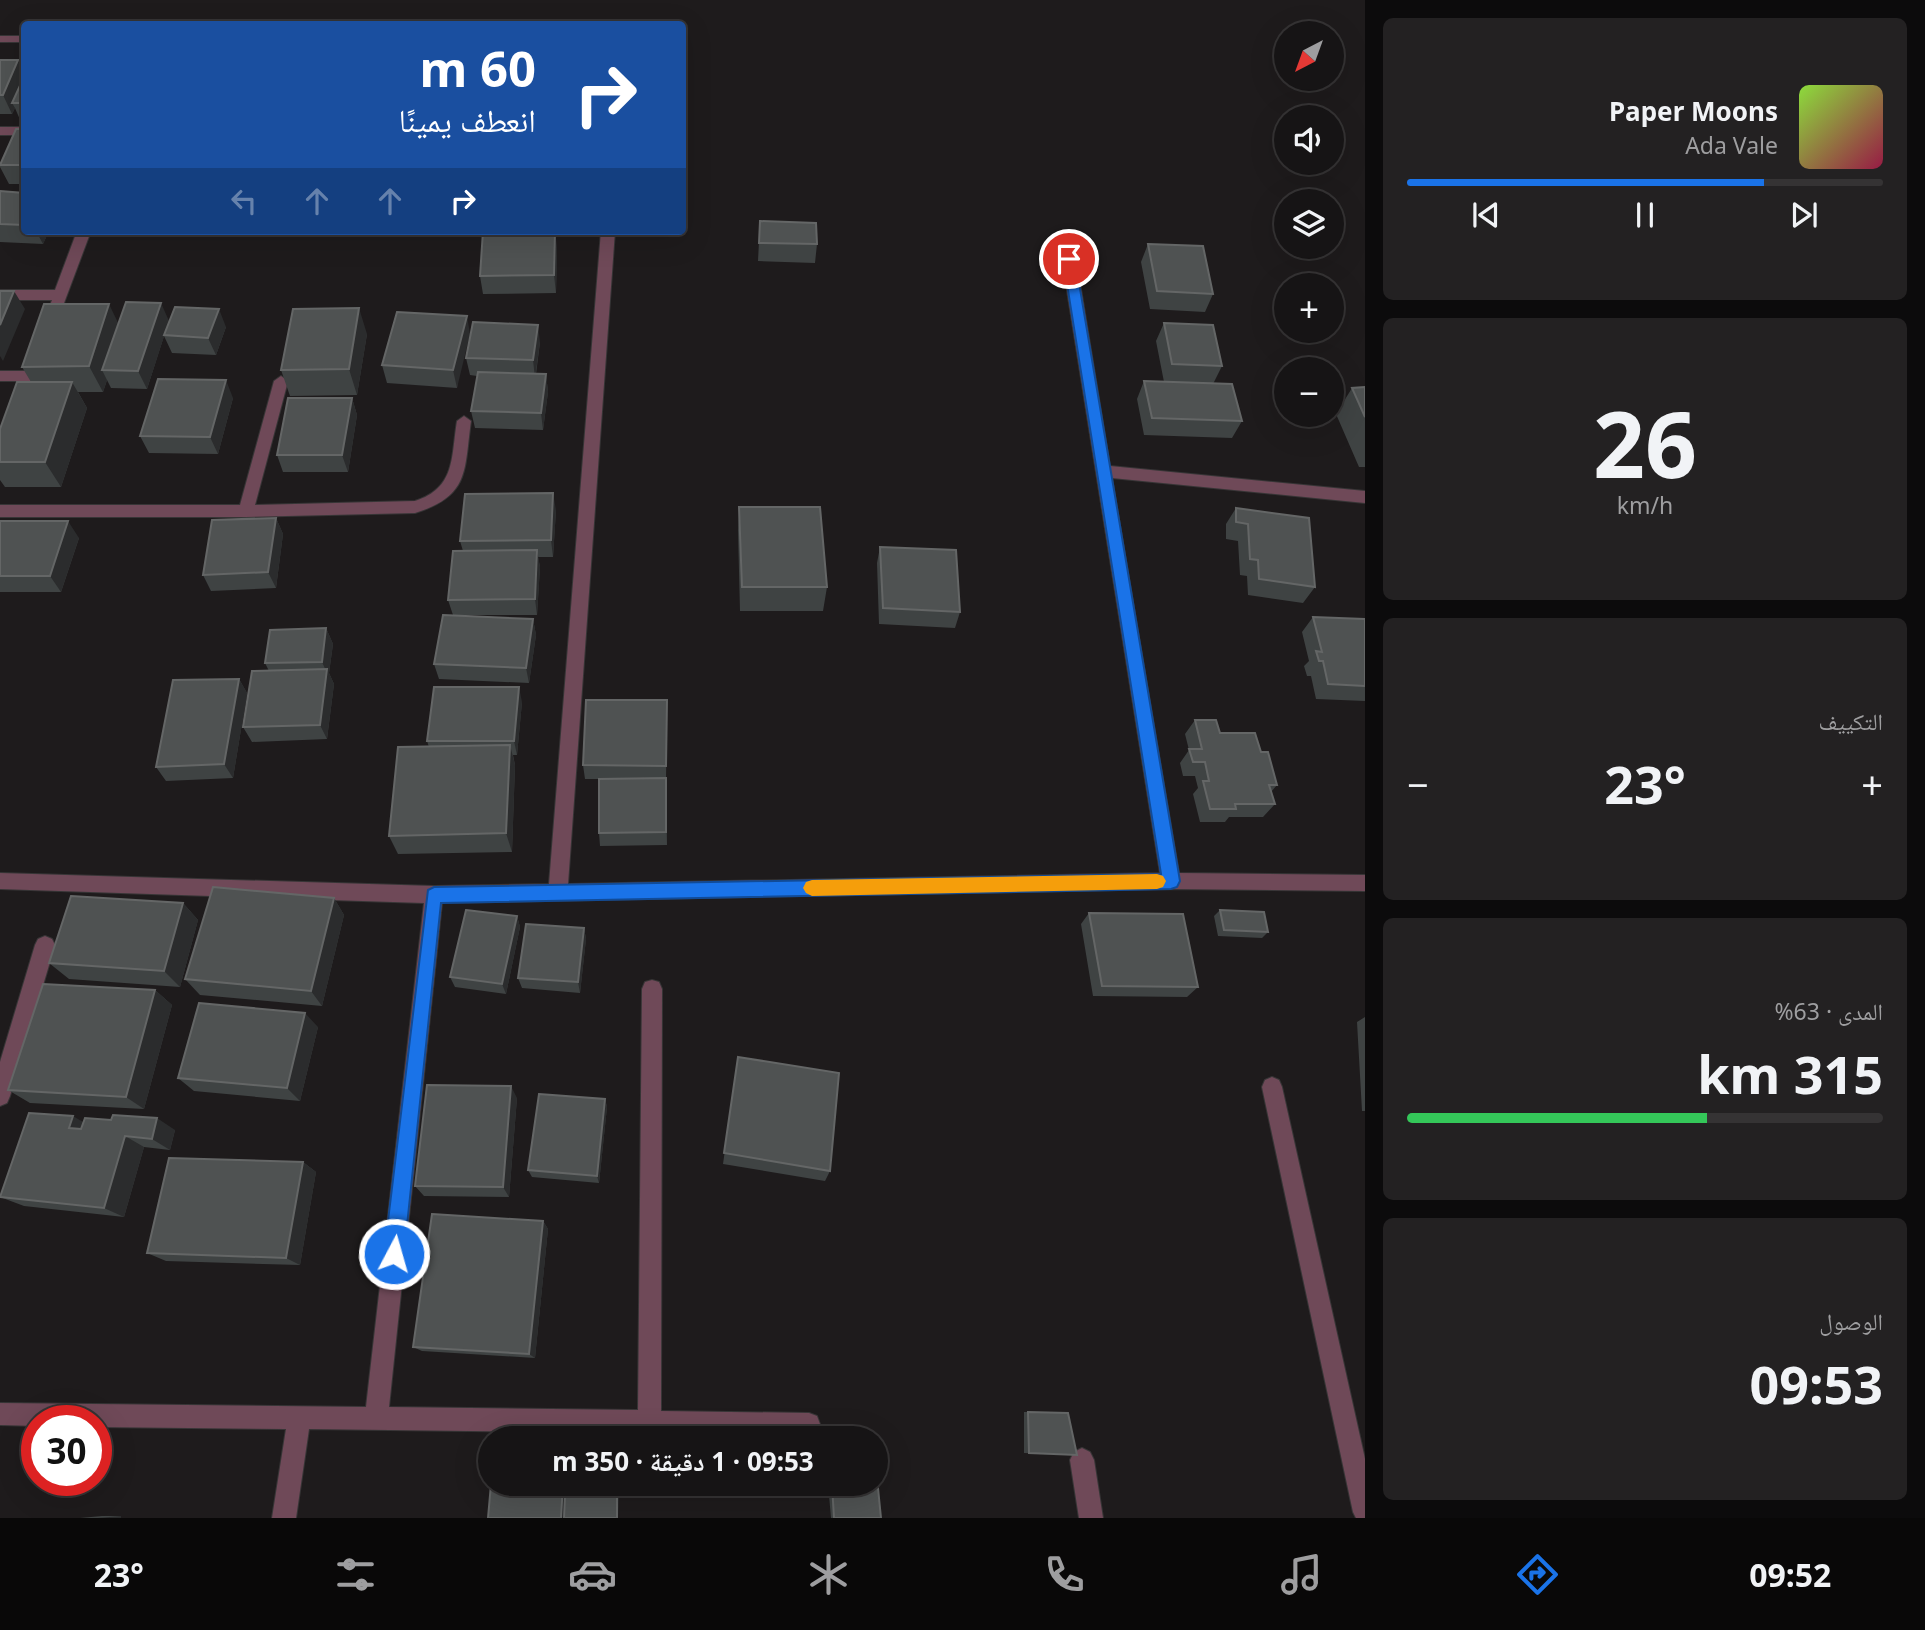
<!DOCTYPE html>
<html lang="ar">
<meta charset="utf-8">
<style>
body{margin:0;font-family:"Noto Sans","Noto Naskh Arabic",sans-serif;background:#232122;color:#f1f3f6;direction:rtl;height:100vh;display:flex;flex-direction:column;font-size:26px;white-space:nowrap}
*{box-sizing:border-box;margin:0}
p{font-size:23px;color:#9e9ea0}
.icon{flex:none;width:38px;height:38px;fill:none;stroke:currentColor;stroke-width:2;stroke-linecap:round;stroke-linejoin:round}
.map{position:relative;flex:1;overflow:hidden;direction:ltr}
.details{display:flex;flex-direction:column;gap:18px;padding:18px;background:#0c0b0c;width:560px}
.details>*{flex:none}
.top-card{position:absolute;left:21px;top:21px;width:665px;height:214px;border-radius:7px;box-shadow:0 7px 28px #0002,0 0 0 2px #353334;direction:rtl;background:#1a4fa0;color:#fff;overflow:hidden}
.needle{width:46px;rotate:221deg}
.buttons{position:absolute;left:1274px;top:21px;display:grid;gap:14px}
.buttons a{display:grid;place-items:center;width:70px;height:70px;border-radius:50%;background:#161415;box-shadow:0 7px 28px #0002,0 0 0 2px #353334;font-size:35px}
.speed{position:absolute;left:21px;top:1405px;display:flex;gap:14px;font-size:35px;font-weight:700;text-align:center}
.speed>*{display:grid;place-content:center;width:91px;height:91px;border-radius:50%;background:#161415;box-shadow:0 7px 28px #0002,0 0 0 2px #353334;line-height:1}
.speed .limit{border:10px solid #d22;background:#fff;color:#111}
.pin{position:absolute;display:grid;place-items:center;width:60px;height:60px;color:#fff;margin:-30px;border:4px solid #fff;border-radius:50%;box-shadow:0 2px 7px #0007}
.me{position:absolute;width:77px;margin:-38px;rotate:6deg;stroke-linejoin:round;filter:drop-shadow(0 0 5px #0008)}
.turn{display:flex;align-items:center;gap:24px;height:147px;padding:0 35px;font-size:32px}
.turn .icon{width:91px;height:91px;stroke-width:2.5}
.turn b{display:block;font-size:49px;line-height:60px}
.lanes{display:flex;align-items:center;height:66px;padding:0 35px;background:#0003;justify-content:center;gap:35px;direction:ltr}
.lanes .off{opacity:.35}
.big{font-size:52px;font-weight:700;line-height:1.1}
.details .card{flex:1;display:flex;flex-direction:column;justify-content:center;gap:10px;min-width:0;padding:0 24px;border-radius:10px;background:#232122}
.details .dial{align-items:center;gap:0}
.dial b{font-size:91px;line-height:1}
.song{display:flex;align-items:center;gap:21px}
.cover{width:84px;height:84px;border-radius:10px;background:linear-gradient(135deg,hsl(90 70% 55%),hsl(340 70% 35%))}
.played{height:7px;border-radius:4px;background:linear-gradient(90deg,#1a73e8 75%,#353334 75%)}
.keys{display:flex;justify-content:space-around;direction:ltr}
.heat{display:flex;justify-content:space-between;align-items:center;font-size:38px;direction:ltr}
.charge{height:10px;border-radius:5px;background:linear-gradient(90deg,#34c759 63%,#353334 0)}
.trip{position:absolute;left:478px;top:1426px;width:410px;height:70px;border-radius:35px;background:#161415;box-shadow:0 7px 28px #0002,0 0 0 2px #353334;font-weight:700;line-height:70px;text-align:center;direction:rtl}
.tabs{display:flex;height:112px;justify-content:space-around;align-items:center;background:#090808;color:#9e9ea0}
.tabs .icon{width:49px;height:49px}
.tabs .selected{color:#1a73e8}
.tabs b{font-size:32px;color:#f1f3f6}
main{display:flex;flex:1;min-height:0}
.map>svg:first-child{display:block}
.lines{fill:none;stroke-linecap:round;stroke-linejoin:round}
.minor-casing{stroke:#373536;stroke-width:2}
.minor{fill:#6f4958;fill-rule:evenodd}
.wall{fill:#3f4343}
.shaded-wall{fill:#2b2c2d}
.building{fill:#4f5252;stroke:#646666;stroke-width:2}
.route{fill:#1a73e8;stroke:#114b97;stroke-width:2}
.slow{fill:#f59e0b}
</style>
<main>
<section class="details">
<div class="card">
<div class="song"><i class="cover"></i><div><b>Paper Moons</b><p>Ada Vale</p></div></div>
<div class="played"></div>
<div class="keys"><svg class="icon" aria-label="previous" viewBox="0 0 24 24"><path d="M18 5L8 12l10 7zM5 5v14"/></svg><svg class="icon" aria-label="pause" viewBox="0 0 24 24"><path d="M8 5v14M16 5v14"/></svg><svg class="icon" aria-label="next" viewBox="0 0 24 24"><path d="M6 5l10 7-10 7zM19 5v14"/></svg></div>
</div>
<div class="card dial"><b>26</b><p>km/h</p></div>
<div class="card"><p>التكييف</p>
<div class="heat"><a>−</a><b class="big">23°</b><a>+</a></div>
</div>
<div class="card"><p>المدى · 63%</p><b class="big">315 km</b><div class="charge"></div></div>
<div class="card"><p>الوصول</p><b class="big">09:53</b></div>
</section>
<div class="map">
<svg width="1365" height="1518" viewBox="0 0 1365 1518">
<rect width="100%" height="100%" fill="#1e1b1c"/>
<g class="lines">
<defs>
<path id="minor" d="M0 36H24V42H0Z
M0 127H24V135H0Z
M77 231H91L55 327 50 329 43 324 52 300H0V290H55Z
M601 231H615L568 884 1160 873 1062 259 1069 255 1076 259 1110 466 1365 491V503L1112 478 1179 873 1365 875V891L1171 889 442 903 389 1407 638 1410 642 989 645 982 652 980 659 982 662 989 661 1411 809 1413 817 1416 820 1424 817 1432 809 1435 309 1429 296 1518H272L286 1429 96 1427V1421H37V1426L0 1425V1403L366 1407 424 903 0 889V873L434 886 549 884Z
M0 371H31L38 376 31 381H0Z
M281 376 288 381 255 505 415 501C456 488 451 457 457 421L464 416 471 421C464 471 470 496 415 513L246 517H0V505H240L274 381Z
M45 936 52 939 55 945 10 1096 7 1103 0 1106V1062L35 945 38 939Z
M1272 1077 1279 1080 1282 1087 1365 1459V1518H1356L1353 1512 1262 1087 1265 1080Z
M1082 1448 1090 1452 1094 1460 1103 1518H1079L1070 1460 1074 1452Z"/>
</defs>
<use href="#minor" class="minor-casing"/>
<use href="#minor" class="minor"/>
</g>
<path class="wall" d="M0 60H18L24 73V122H21L15 108 12 114H0Z
M24 129V184H9L0 167V163Z
M0 191 24 193V231H49L43 244 0 242Z
M760 221 817 244 815 263 758 261Z
M1148 244 1213 294 1205 312 1150 309 1141 262Z
M557 246 556 293 483 294 480 276Z
M467 316 457 388 387 383 382 365Z
M169 321 226 327 216 355 172 353 164 336 147 389 111 388 107 380 103 392H78L87 408 61 487H5L0 480V429L31 382 22 367 119 323Z
M1164 323 1222 366 1213 384 1242 421 1232 438 1144 435 1137 399 1144 381 1164 382 1156 341Z
M367 334 357 395 290 396 281 370Z
M540 342 536 374H546L548 392 543 430 475 428 471 411 477 376 470 375 466 358Z
M1365 387V467H1359L1336 414 1352 388Z
M233 398 218 454 149 453 140 436Z
M352 398 357 415 348 472H283L277 455Z
M739 507 827 587 823 611H740L738 531Z
M1236 508 1315 587 1303 603 1248 595 1247 576 1240 575 1238 541 1226 539V524Z
M556 510 553 557H538L540 567 537 615H454L533 619 536 635 529 683 439 679 434 664 453 615 448 600 463 551 460 541Z
M276 518 283 534 276 588 211 591 203 575Z
M0 522 79 538 61 592H0Z
M880 547 960 612 955 628 879 624 877 563Z
M1313 617 1365 619V701L1316 699 1311 676H1307L1304 666 1309 661 1302 632Z
M326 628 333 644 329 673 334 684 327 739 252 742 243 727 269 671 265 663Z
M239 679 247 693 233 778 166 781 156 767Z
M522 702 517 755H513L515 765 512 852 398 854 389 836 429 747 427 741Z
M667 715 666 780 667 845 600 846 599 833V779H585L583 765Z
M1195 720 1220 733 1261 752 1277 785 1271 792 1275 804 1263 817H1229L1225 822H1200L1193 794 1198 788 1195 776H1183L1180 763 1189 750 1185 734Z
M334 898 344 915 322 1006 200 995 185 979Z
M183 903 198 920 180 987 69 979 49 963Z
M1220 910 1268 932 1262 938 1218 936 1214 916Z
M1089 913 1198 987 1187 997 1093 996 1081 924Z
M517 916 520 927 506 994 455 987 450 977Z
M584 928 586 939 580 993 522 988 518 978Z
M155 990 172 1005 144 1109 30 1103 8 1090Z
M1365 1017V1111H1362L1357 1022Z
M318 1027 300 1101 194 1091 178 1078Z
M738 1057 830 1171 825 1181 723 1164Z
M517 1098 509 1197 424 1196 415 1186Z
M605 1099 607 1107 599 1183 532 1177 528 1170Z
M83 1122 175 1130 170 1150 144 1147 124 1217 24 1206 0 1197Z
M303 1162 316 1172 300 1265 166 1261 147 1253Z
M543 1221 548 1229 535 1358 422 1351 413 1347Z
M1024 1412H1028L1077 1455 1024 1453Z
M828 1484H875L881 1518H831Z
M102 1516H121V1518H80Z"/>
<path class="shaded-wall" d="M18 60 24 73V85L12 103 15 108 12 114 3 95Z
M36 231H49L43 244Z
M555 231 557 246 556 293 554 275Z
M14 291 25 309 3 361 0 356V325Z
M161 303 169 321 147 389 138 371Z
M109 304 122 331 102 370 107 380 103 392 89 366Z
M359 308 367 334 357 395 349 369Z
M219 309 226 327 216 355 208 338Z
M467 316 470 334 457 388 453 370Z
M538 325 540 342 535 378 533 360Z
M546 374 548 392 543 430 541 413Z
M226 380 233 398 218 454 210 437Z
M72 382 87 408 61 487 45 462Z
M352 398 357 415 348 472 342 455Z
M553 493 556 510 553 557 551 540Z
M276 518 283 534 276 588 268 572Z
M68 521 79 538 61 592 50 576Z
M537 550 540 567 537 615 535 599Z
M533 619 536 635 529 683 526 668Z
M326 628 333 644 329 673 334 684 327 739 320 725 327 673 322 662Z
M239 679 247 693 233 778 224 764Z
M519 687 522 702 517 755 514 741Z
M510 745 515 765 512 852 506 833Z
M334 898 344 915 322 1006 311 991Z
M183 903 198 920 180 987 164 971Z
M517 916 520 927 506 994 502 984Z
M584 928 586 939 580 993 578 982Z
M155 990 172 1005 144 1109 126 1097Z
M305 1013 318 1027 300 1101 287 1088Z
M511 1086 517 1098 509 1197 503 1187Z
M605 1099 607 1107 599 1183 597 1176Z
M73 1116 93 1128 90 1140 69 1128Z
M157 1118 175 1130 170 1150 152 1139Z
M125 1136 144 1147 124 1217 104 1208Z
M303 1162 316 1172 300 1265 286 1258Z
M543 1221 548 1229 535 1358 529 1354Z
M563 1484H566L564 1518H561Z
M619 1495 618 1518H617V1496Z
M121 1516V1518H98Z"/>
<path class="building" d="M0 60H18L3 95H0Z
M23 79H24V103H12Z
M16 129H24V165H0Z
M0 191 24 193V225L0 224Z
M760 221 816 223 817 244 759 243Z
M483 231H555L554 275 480 276Z
M1148 244 1203 246 1213 294 1157 291Z
M0 291H14L0 325Z
M126 302 161 303 138 371 102 370Z
M44 304H109L89 366 22 367Z
M175 307 219 309 208 338 164 335Z
M359 308 349 369 281 370 293 309Z
M397 312 467 316 453 370 382 365Z
M473 322 538 325 533 360 466 358Z
M1164 323 1213 325 1222 366 1172 364Z
M478 372 546 374 541 413 471 411Z
M158 379 226 380 210 437 140 436Z
M1144 381 1232 384 1242 421 1152 418Z
M17 382H72L45 462H0V429Z
M1365 387V417L1352 388Z
M288 398H352L342 455H277Z
M553 493 551 540 460 541 465 494Z
M739 507H820L827 587H742Z
M1236 508 1309 518 1315 587 1259 579 1258 560 1250 559 1248 524 1236 522Z
M276 518 268 572 203 575 212 520Z
M0 521H68L50 576H0Z
M880 547 956 550 960 612 883 608Z
M537 550 535 599 448 600 453 551Z
M443 615 533 619 526 668 434 664Z
M1313 617 1365 619V686L1328 684 1323 661H1319L1316 651 1322 652Z
M326 628 322 662 265 663 270 630Z
M327 669 320 725 243 727 252 671Z
M239 679 224 764 156 767 173 680Z
M434 687H519L514 741H427Z
M586 700H667L666 766 583 765Z
M1195 720H1216L1220 733H1255L1261 752H1268L1277 785H1269L1275 804H1235L1236 809H1210L1203 781H1209L1205 762H1193L1189 749H1202Z
M510 745 506 833 389 836 398 747Z
M666 778V832L599 833V779Z
M213 887 334 898 311 991 185 979Z
M71 896 183 903 164 971 49 963Z
M466 910 517 916 502 984 450 977Z
M1220 910 1264 912 1268 932 1224 930Z
M1089 913 1183 914 1198 987 1102 986Z
M526 924 584 928 578 982 518 978Z
M43 984 155 990 126 1097 8 1090Z
M199 1003 305 1013 287 1088 178 1078Z
M738 1057 839 1073 830 1171 724 1153Z
M427 1085 511 1086 503 1187 415 1186Z
M539 1094 605 1099 597 1176 528 1170Z
M29 1113 73 1116 69 1128 81 1129 85 1118 111 1120 113 1115 157 1118 152 1139 125 1136 104 1208 0 1197Z
M169 1158 303 1162 286 1258 147 1253Z
M432 1214 543 1221 529 1354 413 1347Z
M1028 1412 1068 1413 1077 1455 1029 1453Z
M875 1458 881 1518H834L832 1484H875Z
M491 1484H563L561 1518H488Z
M565 1496H617V1518H564Z"/>
<path class="route" d="M1069 255 1075 259 1180 881 1177 887 1171 889 441 903 404 1254 401 1260 394 1263 387 1260 384 1254 428 890 434 887 1161 874 1063 259Z"/>
<path class="slow" d="M1157 874 1163 876 1166 881 1163 887 1157 889 812 896 806 893 803 888 806 882 812 880Z"/>
</svg>
<div class="buttons">
<a><svg class="needle" viewBox="-14 -14 28 28"><path d="M0-13l5 13h-10z" fill="#e53935"/><path d="M0 13l5-13h-10z" fill="#9e9ea0"/></svg></a>
<a><svg class="icon" aria-label="sound" viewBox="0 0 24 24"><path d="M4 9h4l5-4v14l-5-4H4zM17 9q2 3 0 6"/></svg></a>
<a><svg class="icon" aria-label="layers" viewBox="0 0 24 24"><path d="M12 4l9 5-9 5-9-5zM3 14l9 5 9-5"/></svg></a>
<a>+</a>
<a>−</a>
</div>
<div class="speed"><div class="limit">30</div></div>
<div class="pin" style="left:1069px;top:259px;background:#d93025"><svg class="icon" aria-label="arrive" viewBox="0 0 24 24"><path d="M6 21V4h12l-3 4 3 4H6"/></svg></div>
<svg class="me" style="left:394px;top:1254px" viewBox="-20 -20 40 40"><circle r="17" fill="#1a73e8" stroke="#fff" stroke-width="3"/><path d="M0-11L8 9 0 5-8 9z" fill="#fff"/></svg>
<div class="trip">09:53 · 1 دقيقة · 350 m</div>
<div class="top-card">
<div class="turn"><svg class="icon" aria-label="right" viewBox="0 0 24 24"><path d="M7 20v-9h11M14 6l5 5-5 5"/></svg><div><b>60 m</b>انعطف يمينًا</div></div>
<div class="lanes"><svg class="icon off" aria-label="left" viewBox="0 0 24 24"><path d="M17 20v-9H6M10 6l-5 5 5 5"/></svg><svg class="icon off" aria-label="ahead" viewBox="0 0 24 24"><path d="M12 20V5M6 11l6-6 6 6"/></svg><svg class="icon off" aria-label="ahead" viewBox="0 0 24 24"><path d="M12 20V5M6 11l6-6 6 6"/></svg><svg class="icon" aria-label="right" viewBox="0 0 24 24"><path d="M7 20v-9h11M14 6l5 5-5 5"/></svg></div>
</div>
</div>
</main>
<nav class="tabs">
<b>09:52</b>
<svg class="icon selected" aria-label="directions" viewBox="0 0 24 24"><path d="M12 3l9 9-9 9-9-9zM9 14v-3h6M13 9l2 2-2 2"/></svg>
<svg class="icon" aria-label="music" viewBox="0 0 24 24"><path d="M9 18V5l10-2v13"/><circle cx="6" cy="18" r="3"/><circle cx="16" cy="16" r="3"/></svg>
<svg class="icon" aria-label="phone" viewBox="0 0 24 24"><path d="M5 4h4l2 5-3 2q2 4 5 5l2-3 5 2v4C11 20 4 13 5 4z"/></svg>
<svg class="icon" aria-label="climate" viewBox="0 0 24 24"><path d="M12 3v18M4 7l16 10M4 17L20 7"/></svg>
<svg class="icon" aria-label="car" viewBox="0 0 24 24"><path d="M5 17H2v-5l4-1 3-4h7l3 4 3 1v5h-3M9 17h6M6 11h13"/><circle cx="7" cy="17" r="2"/><circle cx="17" cy="17" r="2"/></svg>
<svg class="icon" aria-label="filters" viewBox="0 0 24 24"><path d="M4 7h16M4 17h16"/><circle cx="9" cy="7" r="2"/><circle cx="15" cy="17" r="2"/></svg>
<b>23°</b>
</nav>
